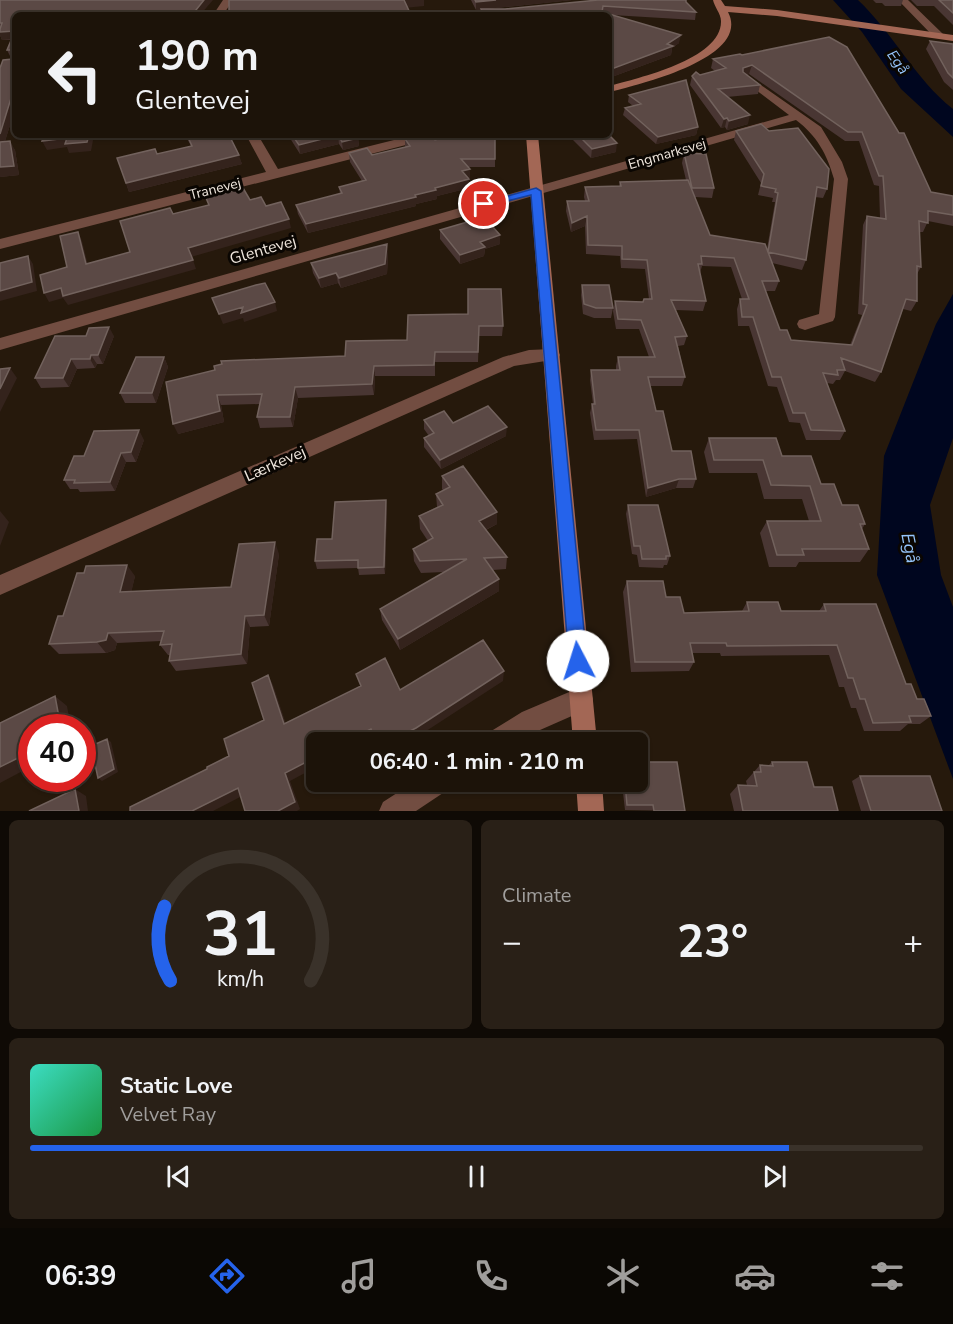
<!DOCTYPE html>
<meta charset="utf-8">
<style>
body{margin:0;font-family:"Nunito Sans",sans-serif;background:#292017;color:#f1f3f6;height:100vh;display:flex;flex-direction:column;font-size:22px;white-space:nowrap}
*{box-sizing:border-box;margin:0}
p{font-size:20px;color:#a09e9c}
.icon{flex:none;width:33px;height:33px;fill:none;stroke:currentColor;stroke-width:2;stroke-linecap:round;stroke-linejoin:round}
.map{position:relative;height:811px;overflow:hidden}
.drawer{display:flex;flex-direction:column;gap:9px;padding:9px;background:#0f0a05;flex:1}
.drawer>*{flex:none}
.hud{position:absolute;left:12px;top:12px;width:600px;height:126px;border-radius:9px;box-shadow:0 2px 4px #0004,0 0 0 2px #3a322a;background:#1c1309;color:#f1f3f6;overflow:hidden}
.speed{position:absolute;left:18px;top:714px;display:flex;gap:12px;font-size:30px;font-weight:700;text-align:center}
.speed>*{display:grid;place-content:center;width:78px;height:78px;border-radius:50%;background:#1c1309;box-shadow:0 2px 4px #0004,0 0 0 2px #3a322a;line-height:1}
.speed .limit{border:9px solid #d22;background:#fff;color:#111}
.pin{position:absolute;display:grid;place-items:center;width:51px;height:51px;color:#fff;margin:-26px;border:3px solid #fff;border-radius:50%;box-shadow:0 2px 6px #0007}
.me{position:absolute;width:66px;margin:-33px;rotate:355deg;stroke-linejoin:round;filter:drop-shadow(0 0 4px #0008)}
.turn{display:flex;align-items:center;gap:21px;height:126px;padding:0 24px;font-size:27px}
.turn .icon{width:78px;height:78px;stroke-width:2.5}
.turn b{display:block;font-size:42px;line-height:51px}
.big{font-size:45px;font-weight:700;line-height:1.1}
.drawer .widget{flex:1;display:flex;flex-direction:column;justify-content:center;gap:9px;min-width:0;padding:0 21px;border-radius:9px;background:#292017}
.drawer .dial{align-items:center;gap:0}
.dial svg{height:156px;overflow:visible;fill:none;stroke:#3a322a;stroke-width:7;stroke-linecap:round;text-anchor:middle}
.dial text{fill:#f1f3f6;stroke:none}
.song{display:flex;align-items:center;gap:18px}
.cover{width:72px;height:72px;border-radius:9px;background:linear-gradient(135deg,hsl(170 70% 55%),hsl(140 70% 35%))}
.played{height:6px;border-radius:3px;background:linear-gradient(90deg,#2563eb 85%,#3a322a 85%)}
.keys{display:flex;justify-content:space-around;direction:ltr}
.heat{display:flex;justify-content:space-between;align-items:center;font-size:33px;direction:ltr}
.drawer .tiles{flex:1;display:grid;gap:9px;grid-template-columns:1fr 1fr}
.widget:last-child{grid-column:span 2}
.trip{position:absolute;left:306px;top:732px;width:342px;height:60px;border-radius:9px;background:#1c1309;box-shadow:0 2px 4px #0004,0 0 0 2px #3a322a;font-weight:700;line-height:60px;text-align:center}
.menu{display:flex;height:96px;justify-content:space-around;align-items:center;background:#0b0804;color:#a09e9c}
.menu .icon{width:42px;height:42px}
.menu .selected{color:#2563eb}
.menu b{font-size:27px;color:#f1f3f6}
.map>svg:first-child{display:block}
.water{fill:#00061f}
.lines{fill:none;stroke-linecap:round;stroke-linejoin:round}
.street{fill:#724d41;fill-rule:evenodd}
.secondary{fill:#a36755;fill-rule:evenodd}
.wall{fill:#493633}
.shaded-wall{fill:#34231c}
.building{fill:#5b4945;stroke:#72625d;stroke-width:1.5}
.route{fill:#2563eb;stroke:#184099;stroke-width:1.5}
.labels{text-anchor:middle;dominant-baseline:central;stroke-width:6;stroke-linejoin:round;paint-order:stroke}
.far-street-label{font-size:14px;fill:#efe6dd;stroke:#0a0602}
.far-water-label{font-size:15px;font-style:italic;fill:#95c4fa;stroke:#0a0602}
.street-label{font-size:16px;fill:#efe6dd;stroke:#0a0602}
.water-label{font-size:18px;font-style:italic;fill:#95c4fa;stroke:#0a0602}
</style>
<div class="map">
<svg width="953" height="811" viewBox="0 0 953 811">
<rect width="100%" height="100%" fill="#26190c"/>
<path class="water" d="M833 0H858C893 33 915 79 953 109V137L901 89 862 32Z
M953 294V438L930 505 941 575 953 607V779L877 575 884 456 936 324Z"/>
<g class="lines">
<path class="street" d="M223 0H233L223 15H213Z
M898 0H908L943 34V38H935Z
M748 76 821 127 842 162 848 179 835 317 833 321 805 330 799 328 797 324 799 320 819 314 834 179C827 154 817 136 796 120L0 350V338L789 115 744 81 742 79Z
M246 135H258L278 169 414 135H435L433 138 0 249V239L266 172Z
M552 349 558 351 560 355 558 359 514 366 0 595V575L503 357 529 350Z
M581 687 590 690 593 699 590 708 540 730 519 742H485L488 733 522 712Z
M414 782H450L446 791 416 811H379L383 802Z"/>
<path class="secondary" d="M713 0H721L725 6 777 10 953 35V41L777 16 728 12C752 58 637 85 609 92V86C638 78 722 59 721 21 721 14 714 6 713 0Z
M526 135H538L597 742H573Z
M576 782H602L604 811H578Z"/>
</g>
<path class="wall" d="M0 0 15 15V109L5 141 15 150 19 175 0 177 13 59V58H11L7 50 11 40H2L0 35Z
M471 0H572L476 10Z
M873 0H903L901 6H885L882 3H876Z
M911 0H953V25L934 6H917Z
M686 2 696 12 695 20 612 15 679 43 672 48 671 55 609 78V15H481V9H505Z
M829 37 931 192 953 196V226L928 221 923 232H919L921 267 917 274V301L911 311 903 309 881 372 875 382 845 371 840 380H836L833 384 827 383 845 431 840 440H806L800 423 789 422 777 387 768 386 749 326H738L737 309 740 299H742L731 267 702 266 700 273 706 301 703 311 676 310 687 336 684 345 678 346 685 377 682 386H650L656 411 672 451 696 479 693 488H676L646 497 637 439 594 440 590 413 592 404H593L590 380 591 370H616V366L618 357H649L639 329H616L613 311 615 301 643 302 649 299 645 269 621 268 620 256 586 254 585 226 571 232 566 211 567 201H585L584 197 585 187 619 186 620 182 686 180 682 163 684 153 714 188 712 198 695 197 710 235 767 249 775 202H772L773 198 758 195 761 183 734 140 736 131 827 189 823 198 815 197 806 260 802 270 772 263 779 281 775 291H765L780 330 791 340 850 345 862 315 858 314 863 225 867 216 880 218 879 186 874 185 859 141H845L749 74 747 75 760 85 758 94 727 97 748 124 727 130 725 127 721 128 690 85 692 76 700 75 715 71 711 68 713 59 742 55Z
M930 41 953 44V90L944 82 926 49Z
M629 95 698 127 696 135 656 144 623 115 625 108 633 106 628 102Z
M185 135H229L242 164 129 192 126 183 157 154 191 146Z
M288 135H356L358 138 359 146 343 150 339 144 300 154Z
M568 135H609L616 152 591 158Z
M405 139 435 140 495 159V167H468L470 169V178H468L469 188 437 196V199L416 204V206L308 233 298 214 296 205 340 194 339 187 362 181 350 162 349 153 372 155 405 147Z
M440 230 500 235V244L485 249 484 256 460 264 440 239Z
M388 254 387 274 341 288 338 283 321 288 313 273 311 263Z
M582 285 613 308 611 318H594L583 314 581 295Z
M408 315 503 326 502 336H479L478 362H435V376H375L374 395 298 398 293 427 260 428 257 417 260 404 221 405 224 422 178 434 215 370 222 364 345 356 407 340Z
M114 336 103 364H97L95 368 77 369 69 387 41 388 35 378Z
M164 357 168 367 156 403H125L120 393Z
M424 420 453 423 506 436 441 469 424 447V438L429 436 424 429Z
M709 438 782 456 821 484 842 505 865 524 862 529 869 549 860 562H799L796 567H769L760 533 767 521H809L802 499H764L757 473H709L704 452Z
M144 440 136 462H126L115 491 80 492 78 489H70L64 480 84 456Z
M442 476 497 524 486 530 507 557 506 569 493 570 499 591 400 650 382 620 380 609 444 572 421 573 414 561 413 549 428 541 420 529 419 516 437 507 436 494 443 490 442 489Z
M628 505 670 556 667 565H664L663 568 639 567 637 555 632 554 626 514Z
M387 508 385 574 359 575 358 568 317 569 315 561 332 539Z
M279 554 269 626 250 627 247 664 176 671 169 661 170 655H168L160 645 161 641 117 643 115 650 106 653 59 654 49 644 63 616 135 576 131 592 231 587Z
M627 581 666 597 684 613 742 611 747 602 781 611H819L824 604 906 684 931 716 920 724H908L900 731H864L856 708H851L844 687H839L829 655 721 656 720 653H692L694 662 689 671 631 672 623 592Z
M647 762 685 811 625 810 622 784 623 782H638L645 779 644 767Z
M772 762 814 787 838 811H734L730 794 738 785H747L746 781 760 765 768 766Z
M860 776 942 811H861L852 781Z"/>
<path class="shaded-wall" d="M204 0H213L200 15H192Z
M404 0H424V6L404 8Z
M496 0H572L476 10V2Z
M15 31V39L2 40 0 35V32Z
M681 35 679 43 672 48 671 55 609 78V70L667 44Z
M752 65 749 74 741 77 743 68Z
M12 95H15V109L2 151 0 148V134Z
M750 115 748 124 727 130 729 121Z
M727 118 725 127 721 128 724 119Z
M698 127 696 135 656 144 658 137Z
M89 135H94L91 151 69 153 67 147 47 150 42 141Z
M338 135 339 144 300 154 299 145Z
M397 135H409L397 137Z
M358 138 359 146 343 150 342 142Z
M10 141 15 150 19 175 0 177V167Z
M617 143 616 152 591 158 592 149Z
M239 155 242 164 129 192 126 183Z
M470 169V178L462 180V171Z
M469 179V188L437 196V199L416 204V206L308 233 306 224 415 195 435 188Z
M587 216 585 226 571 232 572 223Z
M289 219 291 228 191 257 188 248Z
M78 232 82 241 90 273 86 264Z
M500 235V244L485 249 484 256 460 264V255L480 242Z
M387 244 388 254 387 274 341 288 339 278Z
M28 256 33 264 37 291 0 301V291Z
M193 260 196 269 68 305 63 298 49 302 44 293 61 288Z
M336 273 338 283 321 288 319 278Z
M275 302 277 311 244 322 243 318 223 324 219 314 243 307Z
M109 327 114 336 103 364 98 355Z
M91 355 97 364 95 368 90 359Z
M164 357 168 367 156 403 152 393Z
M71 359 77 369 69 387 63 378Z
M374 366 375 376 374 395 372 384Z
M10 368 17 378 0 412V389Z
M295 387 298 398 293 427 290 417Z
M217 395 221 405 224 422 178 434 173 424Z
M507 427 506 436 441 469 440 460Z
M139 430 144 440 136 462 131 452Z
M121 453 126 462 115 491 110 482Z
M679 479 676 488 646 497 648 488Z
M386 500 387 508 385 574 384 567Z
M0 511 9 522 0 546Z
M497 512V524L479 533V521Z
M275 542 279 554 269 626 264 615Z
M127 565 135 576 129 603 120 592Z
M499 579V591L400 650 398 639Z
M245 616 250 627 247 664 241 654Z
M108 633 117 643 115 650 106 653 97 642Z
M504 671 503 681 417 737 406 742H388Z
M268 675 273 685 289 733 284 724Z
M55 696 67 706 71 728H61Z
M371 729 374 738 364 742H345Z
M107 739 111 742 118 772 102 781 98 778Z
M32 751V766L0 783V767Z
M316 757V767L290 781 300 809 297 811H278L285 773Z
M238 788 244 795 213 811H192Z
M75 789 86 796 88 811H79Z"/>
<path class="building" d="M0 0H204L192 15H15V95H12L0 134V68L3 60 13 59V50H7L15 31 0 32V29L2 23H0Z
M229 0H404L411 15H229Z
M475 0H496L476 2Z
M598 0H686V2L696 12 603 6 602 12 681 35 667 44 673 46 609 70V15H484L481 9H505Z
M939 0H953V13Z
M829 37 847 47 899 133H904L931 192 953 196V215L928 211V223L919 221 921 267 917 266V301L906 299 881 372 841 358 845 370H837L838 375 823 373 845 431 811 430 805 413H793L781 377H772L753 317H742L740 299H749L734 258 701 256 702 264H698L706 301 671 300 687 336 675 337 685 377H648L656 411H663L672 451H691L696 479H679L648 488 639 430H596L592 404H595L591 370H620L618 357H655L641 320 618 319 615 301 643 302 644 299H652L647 260 622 259V246L588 245 587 216 572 223 567 201H589L585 187 621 186 620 182 688 180 710 235 765 244 768 252 778 193 775 192 776 189 761 186 764 174 736 131 761 124 769 131 798 128 829 169 827 189 817 187 806 260 768 252 779 281H762L780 330H787L791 340 852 345 867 305 863 304 867 216 886 219 883 176H879L862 132H848L752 65 743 68V72L760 85 718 89 750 115 729 121 727 118 724 119 692 76 696 72 700 75 726 68 713 59 740 54 742 55Z
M930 41 953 44V78L948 73Z
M686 80 698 127 658 137 625 108 641 104 629 95Z
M44 135H89L87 142 65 144 67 138 42 141Z
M187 135H229L239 155 126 183 117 158 155 149 157 154 192 146Z
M292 135H356L358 138 342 142 338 135 299 145Z
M419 135H431L435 140 454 135H495V159H461L470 169 462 171 469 179 435 188 436 190 415 195 416 197 306 224 296 205 342 193 339 187 366 180 349 153 367 148 372 155 410 146 405 139Z
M578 135H609L617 143 592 149Z
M10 141 14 166 0 167V142Z
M684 153 706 154 714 188H692Z
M243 188 250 200 261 197 266 206 281 202 289 219 188 248 193 260 63 296 61 288 44 293 40 275 67 267 60 236 78 232 86 264 130 252 120 221 170 208 173 214 209 205 206 198Z
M484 217 500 235 480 242 485 247 460 255 440 230Z
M387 244 385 264 339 278 336 273 319 278 311 263Z
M28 256 32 282 0 291V263Z
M265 283 275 302 241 313 243 307 219 314 212 298 256 285Z
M582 285H609L613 308H596L584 304Z
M468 289H501L503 326H479L478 352H435L434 365 374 366 372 384 295 387 290 417H257L262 394 217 395 220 411 173 424 166 382 215 370 214 366 222 364 221 361 345 356 346 341 407 340 408 315 468 314Z
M109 327 98 355H91L90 359H71L63 378H35L55 336H86L89 328Z
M136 357H164L152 393H120Z
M10 368 0 389V369Z
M488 406 507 427 440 460 424 438 434 433 424 420 444 411 453 423Z
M139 430 131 452 121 453 110 482 74 483 75 480H64L74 456H84L94 431Z
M709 438H776L782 456H811L821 484H834L842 505H858L865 524H860L869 549H802L804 555H777L767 521H821L810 486 771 485 763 460H714Z
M463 466 497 512 479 521 507 557 484 558 499 579 398 639 380 609 467 559 420 561 413 549 433 538 419 516 443 505 436 494 450 487 442 476Z
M386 500 384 567 358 568V560L315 561 317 539H332L335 502Z
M628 505H658L670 556H666V559H642L640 546H634Z
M275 542 264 615 245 616 241 654 169 661 172 644 160 645 164 631 108 633 106 640 97 642 49 644 58 616H63L77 573H84L86 566 127 565 120 592 231 587 239 544Z
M627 581H663L666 597H680L684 613 749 611 747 602H778L781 611H826L824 604H876L906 684H911L917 699H924L931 716H909L911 722 873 723 865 699H860L853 678H848L837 645 727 646 726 643H690L694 662H635Z
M483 640 504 671 416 728 388 742H377L371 729 345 742H316V757L285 773 295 802 278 811H245L238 788 192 811H130V807L207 769V767L229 756 224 739 264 720 252 683 268 675 284 724 361 686 356 674 385 658 400 690Z
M55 696 61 728H32V751L0 767V723Z
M107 739 114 769 98 778 91 746Z
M647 762H677L685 811H654L653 805H627L625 782H638V779H649Z
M772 762H807L814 787H832L838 811H743L738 785 757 786 754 772H761L760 765 773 766Z
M860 776H930L942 811H871Z
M75 789 79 811H29Z"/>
<path class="route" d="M536 188 541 191 587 661 584 667 578 669 572 667 569 661 531 195 484 207 479 204Z"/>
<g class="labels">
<g class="far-street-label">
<text transform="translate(667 154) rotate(-16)">Engmarksvej</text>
<text transform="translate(215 189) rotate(-14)">Tranevej</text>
</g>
<g class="far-water-label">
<text transform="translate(898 62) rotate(55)">Egå</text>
</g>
<g class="street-label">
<text transform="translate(263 250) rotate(-16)">Glentevej</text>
<text transform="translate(275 464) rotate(-24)">Lærkevej</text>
</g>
<g class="water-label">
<text transform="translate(910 548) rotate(79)">Egå</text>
</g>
</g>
</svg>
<div class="speed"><div class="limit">40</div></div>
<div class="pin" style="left:484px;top:204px;background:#d93025"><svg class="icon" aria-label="arrive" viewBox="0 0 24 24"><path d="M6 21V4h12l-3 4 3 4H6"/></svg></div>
<svg class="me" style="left:578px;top:661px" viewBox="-20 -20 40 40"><circle r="19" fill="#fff"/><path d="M0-13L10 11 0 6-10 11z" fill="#2563eb"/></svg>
<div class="trip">06:40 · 1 min · 210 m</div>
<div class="hud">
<div class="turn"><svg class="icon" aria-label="left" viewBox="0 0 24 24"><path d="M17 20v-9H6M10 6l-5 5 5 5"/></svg><div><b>190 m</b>Glentevej</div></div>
</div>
</div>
<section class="drawer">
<div class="tiles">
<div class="widget dial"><svg viewBox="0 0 100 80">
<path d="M14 69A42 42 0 1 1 86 69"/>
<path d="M14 69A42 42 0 0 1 11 31" stroke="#2563eb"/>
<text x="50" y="56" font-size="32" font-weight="700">31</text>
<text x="50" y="72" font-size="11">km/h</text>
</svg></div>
<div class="widget"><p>Climate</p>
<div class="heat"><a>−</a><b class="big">23°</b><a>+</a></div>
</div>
<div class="widget">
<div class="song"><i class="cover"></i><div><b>Static Love</b><p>Velvet Ray</p></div></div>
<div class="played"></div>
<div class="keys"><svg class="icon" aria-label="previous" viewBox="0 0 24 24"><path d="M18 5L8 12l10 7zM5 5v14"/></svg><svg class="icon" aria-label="pause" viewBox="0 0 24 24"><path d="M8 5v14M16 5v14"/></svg><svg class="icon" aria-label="next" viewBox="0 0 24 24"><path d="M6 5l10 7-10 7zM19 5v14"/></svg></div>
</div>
</div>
</section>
<nav class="menu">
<b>06:39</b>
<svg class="icon selected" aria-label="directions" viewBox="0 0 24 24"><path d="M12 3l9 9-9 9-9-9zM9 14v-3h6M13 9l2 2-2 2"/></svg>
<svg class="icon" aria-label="music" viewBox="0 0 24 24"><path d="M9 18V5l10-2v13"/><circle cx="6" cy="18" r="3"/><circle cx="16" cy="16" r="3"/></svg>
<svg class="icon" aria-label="phone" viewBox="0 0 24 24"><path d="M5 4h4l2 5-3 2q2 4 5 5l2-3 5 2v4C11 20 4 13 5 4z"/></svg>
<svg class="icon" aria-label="climate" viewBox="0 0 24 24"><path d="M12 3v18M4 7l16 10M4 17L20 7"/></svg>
<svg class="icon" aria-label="car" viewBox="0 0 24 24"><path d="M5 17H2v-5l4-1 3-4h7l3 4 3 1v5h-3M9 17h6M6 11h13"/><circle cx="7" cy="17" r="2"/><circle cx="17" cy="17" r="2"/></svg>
<svg class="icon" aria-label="filters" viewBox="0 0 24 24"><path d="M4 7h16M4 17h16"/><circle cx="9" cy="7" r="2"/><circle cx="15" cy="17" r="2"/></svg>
</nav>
